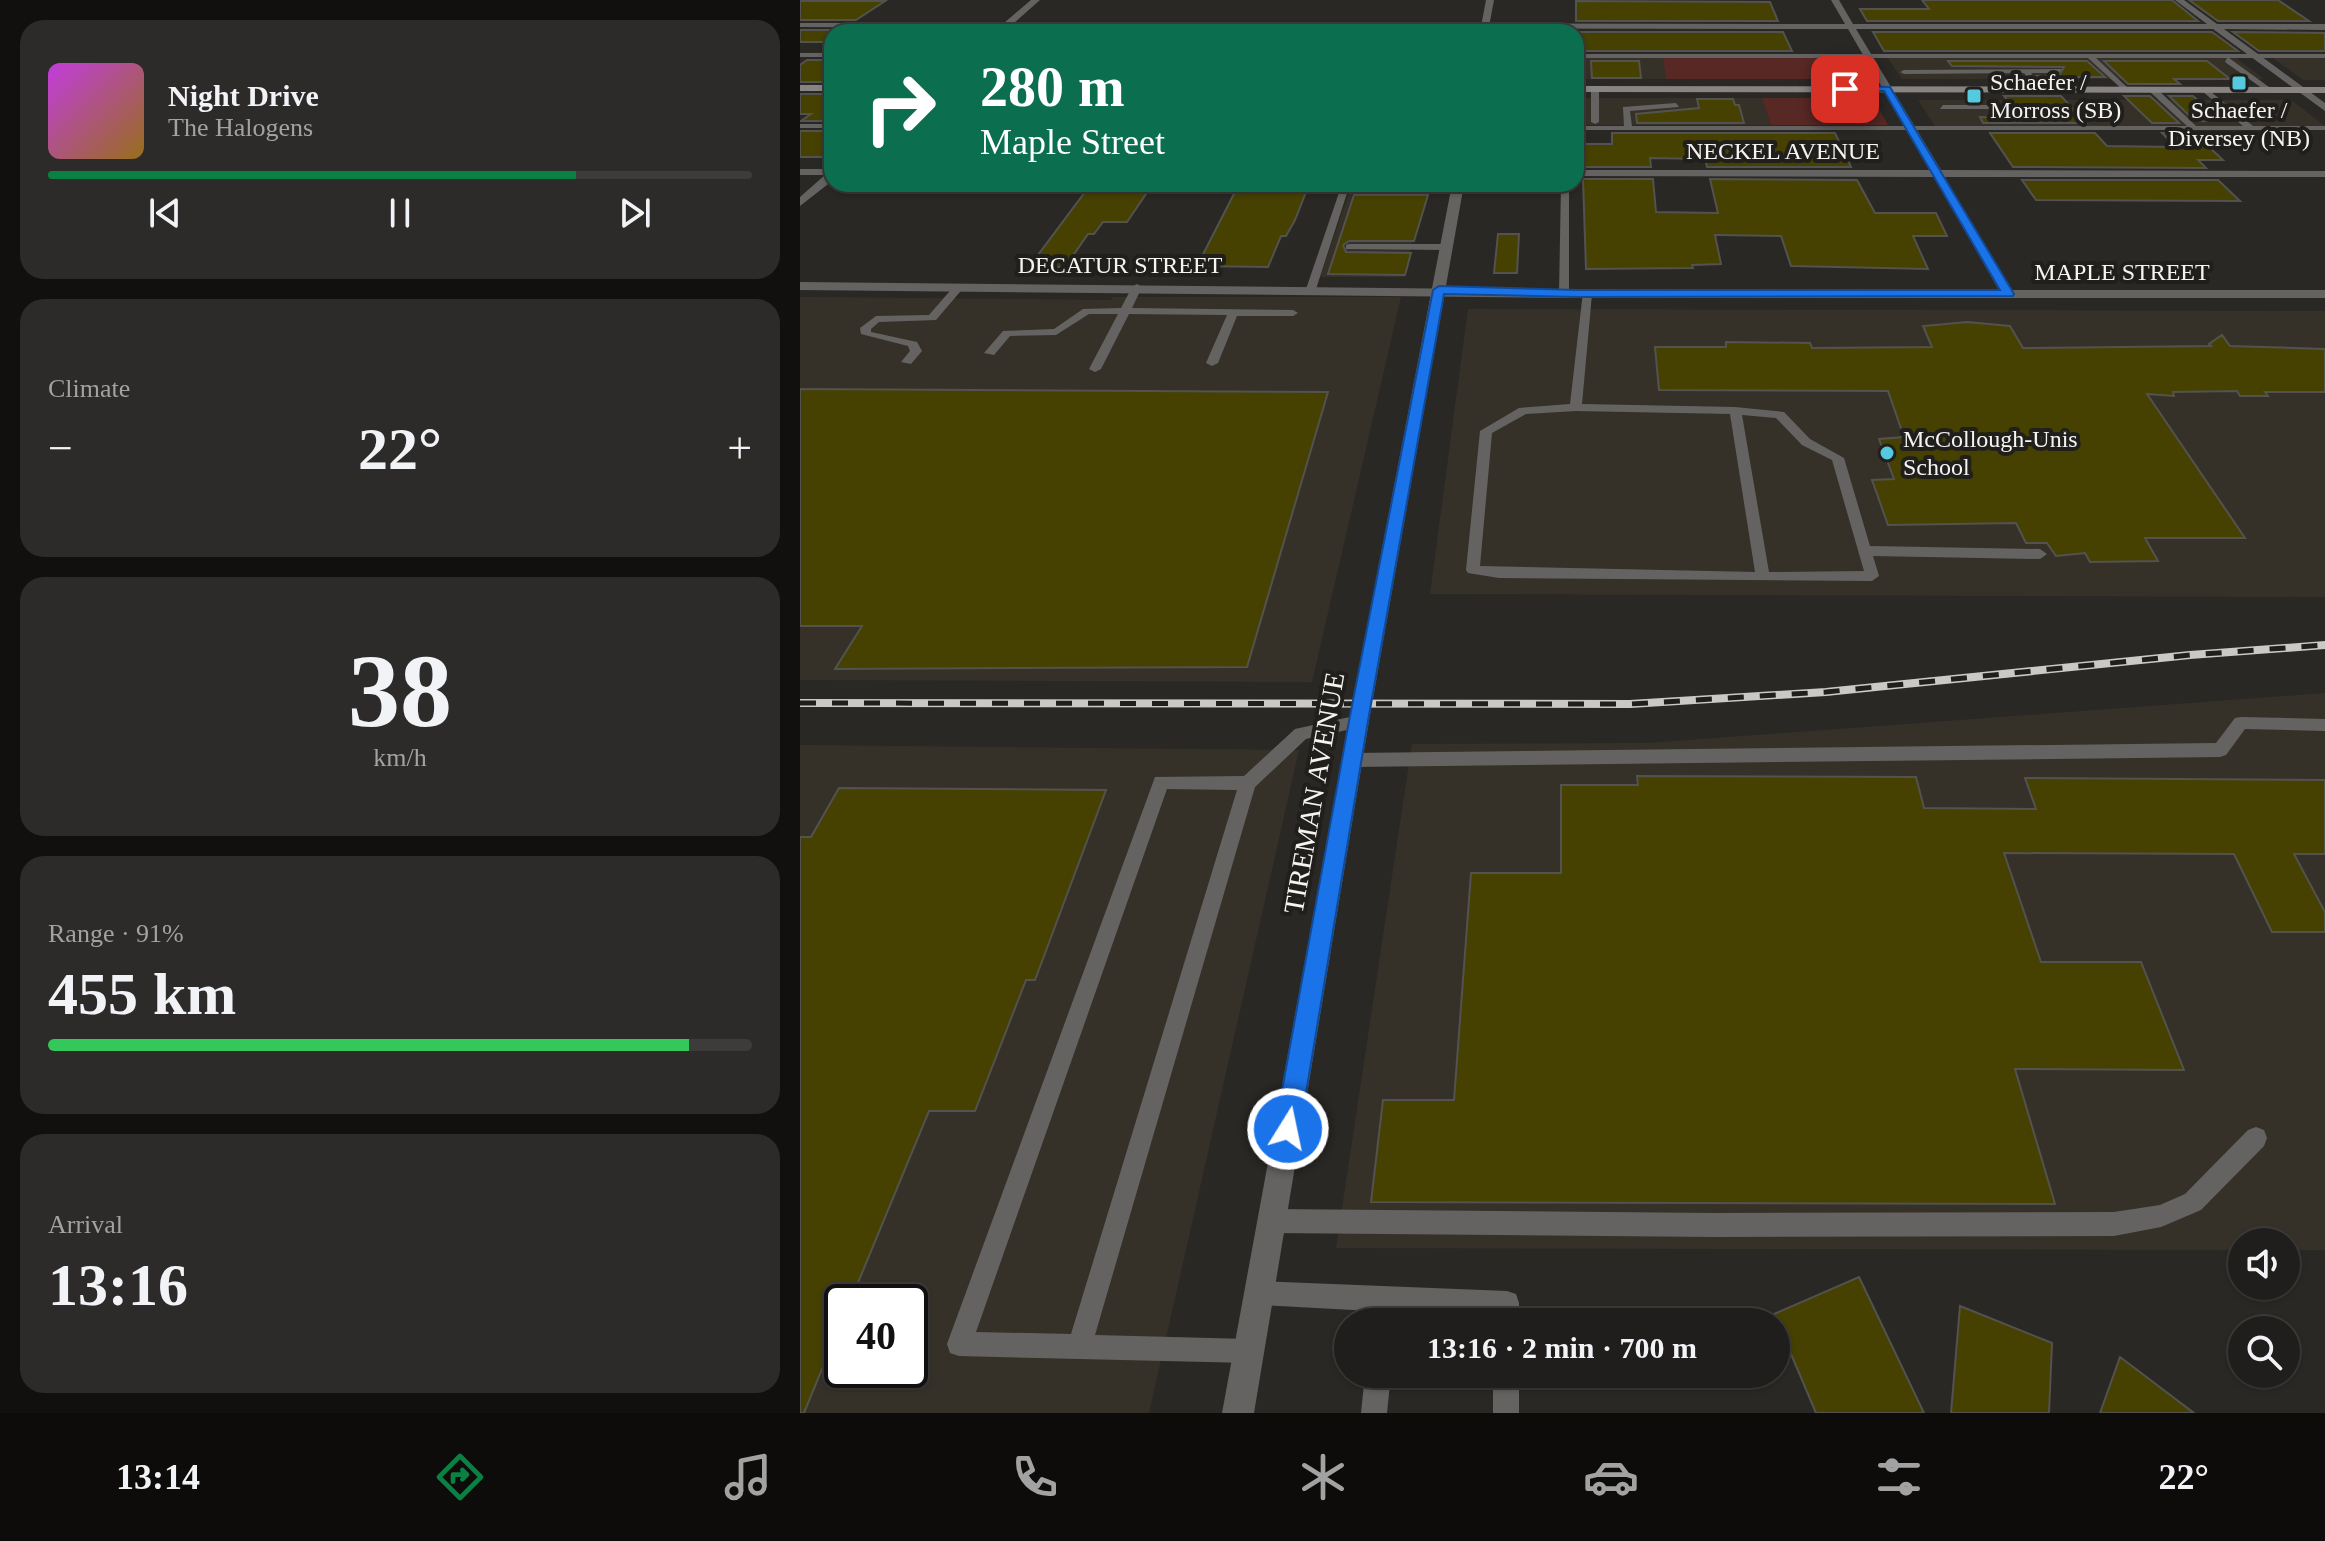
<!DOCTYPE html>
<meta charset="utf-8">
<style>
body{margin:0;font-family:"Times New Roman",serif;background:#2d2b29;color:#f1f3f6;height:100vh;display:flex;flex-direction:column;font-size:30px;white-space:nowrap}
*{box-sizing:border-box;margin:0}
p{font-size:26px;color:#a2a2a3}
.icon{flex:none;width:44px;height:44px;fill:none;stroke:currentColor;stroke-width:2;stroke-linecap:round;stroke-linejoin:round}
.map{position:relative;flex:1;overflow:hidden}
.details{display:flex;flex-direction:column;gap:20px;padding:20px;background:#12100f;width:800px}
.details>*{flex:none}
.hud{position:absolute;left:24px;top:24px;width:760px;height:168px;border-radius:24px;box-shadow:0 2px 6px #0004,0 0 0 2px #3d3c3b;background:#0b6e4f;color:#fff;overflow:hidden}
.buttons{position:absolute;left:1428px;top:1228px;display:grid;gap:16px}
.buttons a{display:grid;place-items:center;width:72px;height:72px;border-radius:50%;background:#201e1c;box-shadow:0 2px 6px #0004,0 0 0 2px #3d3c3b;font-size:40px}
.speed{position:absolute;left:24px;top:1284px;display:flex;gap:16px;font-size:40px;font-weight:700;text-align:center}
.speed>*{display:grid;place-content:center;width:104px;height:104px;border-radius:50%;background:#201e1c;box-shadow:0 2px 6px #0004,0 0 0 2px #3d3c3b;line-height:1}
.speed .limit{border:4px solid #111;border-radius:12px;background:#fff;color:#111}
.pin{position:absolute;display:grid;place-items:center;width:68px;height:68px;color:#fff;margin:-34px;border-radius:16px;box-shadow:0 4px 12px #0006}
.me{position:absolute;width:88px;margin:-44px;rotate:10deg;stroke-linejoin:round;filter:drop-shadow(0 0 6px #0008)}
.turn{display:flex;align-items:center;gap:28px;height:168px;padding:0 24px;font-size:36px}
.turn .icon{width:104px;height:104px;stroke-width:2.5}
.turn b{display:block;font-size:56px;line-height:68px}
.big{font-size:60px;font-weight:600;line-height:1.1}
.details .widget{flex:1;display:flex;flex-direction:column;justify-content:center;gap:12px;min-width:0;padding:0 28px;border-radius:24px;background:#2d2b29}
.details .dial{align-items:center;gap:0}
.dial b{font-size:104px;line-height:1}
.song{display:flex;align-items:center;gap:24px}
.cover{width:96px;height:96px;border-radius:12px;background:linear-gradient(135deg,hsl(290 70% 55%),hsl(40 70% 35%))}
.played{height:8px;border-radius:4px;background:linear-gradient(90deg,#0b8043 75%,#3d3c3b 75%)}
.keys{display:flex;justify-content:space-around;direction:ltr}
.heat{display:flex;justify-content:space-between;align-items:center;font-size:44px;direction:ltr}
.charge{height:12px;border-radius:6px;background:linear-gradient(90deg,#34c759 91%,#3d3c3b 0)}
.trip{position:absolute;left:534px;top:1308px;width:456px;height:80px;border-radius:40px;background:#201e1c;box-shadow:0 2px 6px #0004,0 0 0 2px #3d3c3b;font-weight:600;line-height:80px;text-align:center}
.tab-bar{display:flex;height:128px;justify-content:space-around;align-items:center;background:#0d0c0b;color:#a2a2a3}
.tab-bar .icon{width:56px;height:56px}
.tab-bar .on{color:#0b8043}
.tab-bar b{font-size:36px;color:#f1f3f6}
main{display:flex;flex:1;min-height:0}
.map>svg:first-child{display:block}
.built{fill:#363128;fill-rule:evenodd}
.green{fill:#582825}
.building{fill:#464101;stroke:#52524e;stroke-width:2}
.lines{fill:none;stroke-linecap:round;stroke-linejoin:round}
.service{fill:#656362;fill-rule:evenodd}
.minor{fill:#656362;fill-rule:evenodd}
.tertiary{fill:#656362;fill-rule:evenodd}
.secondary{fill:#878483;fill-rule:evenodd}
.rail-casing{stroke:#cac9c7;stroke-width:8}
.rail{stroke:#211f1c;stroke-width:5;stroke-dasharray:16;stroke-linecap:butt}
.route{fill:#1a73e8;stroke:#114b97;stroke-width:2}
.poi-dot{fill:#55cade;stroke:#211f1c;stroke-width:3}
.labels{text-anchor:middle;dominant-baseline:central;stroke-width:8;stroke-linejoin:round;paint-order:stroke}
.far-poi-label{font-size:24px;fill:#f5f4f2;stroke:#211f1c;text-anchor:start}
.far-street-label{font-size:24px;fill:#f5f4f2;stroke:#211f1c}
.street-label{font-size:28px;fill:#f5f4f2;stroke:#211f1c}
</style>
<main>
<section class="details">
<div class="widget">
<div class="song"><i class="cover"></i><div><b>Night Drive</b><p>The Halogens</p></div></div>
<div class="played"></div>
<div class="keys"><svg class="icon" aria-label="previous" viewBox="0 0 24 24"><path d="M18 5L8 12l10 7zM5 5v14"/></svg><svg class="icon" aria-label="pause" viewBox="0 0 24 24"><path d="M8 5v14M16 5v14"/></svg><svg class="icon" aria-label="next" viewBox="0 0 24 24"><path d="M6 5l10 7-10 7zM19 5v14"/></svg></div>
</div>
<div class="widget"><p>Climate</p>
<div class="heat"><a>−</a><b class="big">22°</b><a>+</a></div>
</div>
<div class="widget dial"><b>38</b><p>km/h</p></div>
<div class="widget"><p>Range · 91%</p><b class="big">455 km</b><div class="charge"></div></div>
<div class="widget"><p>Arrival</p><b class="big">13:16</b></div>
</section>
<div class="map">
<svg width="1525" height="1413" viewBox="0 0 1525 1413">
<rect width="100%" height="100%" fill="#2a2825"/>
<path class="built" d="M776 58H863L866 79H776Z
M1088 58H1436L1464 79H1102Z
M1473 58H1525V80H1503Z
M776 98H962L971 125H776Z
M1118 100H1491L1525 126H1135Z
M552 184H625L604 277H520Z
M0 297 311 300 313 297H601L512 682 0 680Z
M668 309 1525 311V597L630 594Z
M1525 693V1250H1486V1242H1442V1250L536 1248 612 744 848 743Z
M0 745 499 750 349 1413H0ZM42 1302H110V1370H42Z"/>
<path class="green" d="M863 58H1028L1039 79H866Z
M962 98H1073L1088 125H971Z"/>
<path class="building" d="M1122 0H1372L1398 21H1067L1060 9H1129Z
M1389 0H1478L1509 21H1418Z
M0 1H85L56 20H0Z
M776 1 970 2 978 21H776Z
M0 30H40L32 32V42H0Z
M776 32H983L992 51H776Z
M1073 32H1412L1438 51H1084Z
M1433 32 1525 33V51H1459Z
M7 60H32V82H0V65Z
M791 61H839L841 78H792Z
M1148 61H1287L1305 77H1245L1251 84H1244L1237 76H1259L1264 67 1152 66Z
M1304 61H1407L1430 79H1374L1380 84H1328Z
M0 94H32V121H1L11 114H0Z
M1204 96H1261L1286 123H1183L1180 117 1221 118Z
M1324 96H1350L1379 123H1352Z
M1369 96H1393L1422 121H1395Z
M897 99H933L935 105H939L944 123H837L836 114 899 108Z
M0 131H32V151L25 157H0Z
M812 133H1035L1051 167H907L905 159 850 158 851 167H782V144H812Z
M1190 133H1295L1307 146 1376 147 1362 133H1394L1423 160H1398L1406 168 1213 167Z
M783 179H853L856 212 918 213 910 179 1057 180 1075 213H1136L1147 236H1113L1128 269 991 266 981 236 918 235H915L921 264 892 265 893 268 786 269Z
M1222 180H1418L1440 201 1236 200Z
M508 187 495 220 486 236H481L468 267 397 266 437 188Z
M288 188H350L327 222H303L294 234H288L265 267H229Z
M554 195H628L614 241H549L543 245 546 252 611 253 605 275 528 274Z
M698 234H719L717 273H694Z
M1167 322 1210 326 1223 348 1411 346 1409 344 1422 335 1430 346 1525 349V392H1465L1468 396H1440L1437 391 1373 392 1374 396 1347 394 1445 538H1345L1358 561 1290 562 1285 553 1256 556 1247 543H1226L1216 523 1088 525 1072 480 1094 479 1079 439 1104 437 1088 391 859 390 855 347H926V342L1010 343 1012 348 1132 347 1123 326Z
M0 389 528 392 447 667 35 669 62 626H0Z
M837 776 1116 777 1124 808 1236 809 1225 778 1525 780V854H1494L1525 912V932H1472L1434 854 1204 853 1241 962H1341L1384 1070 1215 1069 1255 1204 571 1202 583 1100H654L671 873H761V785H838Z
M39 788 306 790 235 980H226L175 1111H129L50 1302H42V1320L4 1413H0V837H11Z
M1059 1277 1124 1413H1016L974 1314Z
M1160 1306 1252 1343 1249 1413H1151Z
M1320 1357 1394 1413H1300Z"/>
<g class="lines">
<path class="service" d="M0 53H32V57H0Z
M776 54H1525V58H1429L1469 87 1466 91 1425 62 1427 58H1296L1327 87 1324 91 1288 58H776Z
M1262 69 1259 73H1231L1244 89 1240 91 1224 73 1104 74 1100 72 1104 70Z
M795 87 799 89V122L795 124 791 122V89Z
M1349 87H1355L1396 126H1443L1402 91 1405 87 1453 126H1525V130H776V126H824L823 107 876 103 879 107 830 111 832 126H1387L1349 91Z
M1143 105H1204L1208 107 1204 109H1140Z
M0 124H32V128H0Z
M542 184H550L516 289 507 291 506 289Z
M761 184H769V293L764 296 759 293Z
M549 244H647L652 247 647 250 546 249V245Z
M156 284 165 286 136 320 79 322 71 329V332L117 342 122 351 111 364 101 362 110 351 108 346 61 334 60 328 76 316 129 315Z
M337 284 342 287 332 308 493 310 498 313 493 316H437L418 363 412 366 406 363 427 315 329 314 301 369 295 372 289 369 318 314H289L256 335 210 336 194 355 184 353 203 331 254 329 283 309 321 308 332 287Z
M783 292 792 294 782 404 935 407 984 412 1010 439 1044 458 1070 546 1240 549 1247 554 1240 559 1073 556 1079 576 1072 581 699 578 668 573 666 570 680 431 719 408 770 404ZM776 411 930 414 955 572 680 566 692 433 726 414ZM942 415 976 418 1002 445 1032 460 1064 571 969 572Z
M559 715 565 716 567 721 565 726 506 739 455 787 295 1335 449 1339 458 1342 461 1351 458 1360 449 1363 159 1356 150 1353 147 1344 355 777 444 776 495 729ZM367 789 437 790 271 1334 176 1332Z
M1441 717 1525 719V731L1445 729 1426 755 1420 757 552 767 546 765 544 760 546 755 552 753 1416 743 1435 718Z
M1456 1127 1464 1130 1467 1138 1464 1146 1401 1210 1361 1227 1314 1236 915 1237 472 1233 464 1229 460 1221 464 1213 472 1209 915 1213 1314 1212 1360 1205 1385 1194 1448 1130Z
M459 1281 707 1291 716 1294 719 1303V1322H695V1315L596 1312 595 1322H571L572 1311 459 1305 450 1302 447 1293 450 1284Z
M565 1374H591L587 1413H561Z
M693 1374H719V1413H693Z"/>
<path class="minor" d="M231 0H240L214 23 1045 24 1031 0H1039L1053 24H1407L1375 0H1384L1417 24H1525V30L1424 29 1525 103V111L1413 29H1056L1141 170 1525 171V177H1144L1212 290H1525V298H778L0 290V282L778 290H1199L1134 177 776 176V170H1130L1048 29 208 28 202 32 199 28 0 27V23H204Z
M0 169H32V181L0 206V197L25 175H0Z"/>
<path class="tertiary" d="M686 0H694L688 32H680Z
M652 184H664L569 721 454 1413H422L549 721Z"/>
<path class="secondary" d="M0 85H32V91H0Z
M776 86 1525 87V93L776 92Z"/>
<defs>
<path id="rail" d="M0 703 830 704 1026 692 1390 655 1525 645"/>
</defs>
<use href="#rail" class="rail-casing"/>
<use href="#rail" class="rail"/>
</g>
<path class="route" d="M1045 86 1090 87 1214 294 1213 296 778 297 644 294 568 721 500 1129 496 1137 488 1141 479 1137 475 1129 549 721 633 290 639 286 778 290H1200L1084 91H1042Z"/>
<g class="poi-dot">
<rect x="1431" y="75" width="16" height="16" rx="4"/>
<rect x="1166" y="88" width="16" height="16" rx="4"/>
<circle cx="1087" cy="453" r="8"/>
</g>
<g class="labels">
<g class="far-poi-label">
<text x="1190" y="82">Schaefer /<tspan x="1190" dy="28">Morross (SB)</tspan></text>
<text x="1439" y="110" text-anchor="middle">Schaefer /<tspan x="1439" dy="28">Diversey (NB)</tspan></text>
<text x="1103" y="439">McCollough-Unis<tspan x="1103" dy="28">School</tspan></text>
</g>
<g class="far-street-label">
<text x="983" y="151">NECKEL AVENUE</text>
<text x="320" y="265">DECATUR STREET</text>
<text x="1322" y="272">MAPLE STREET</text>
</g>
<g class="street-label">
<text transform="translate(514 793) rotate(-80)">TIREMAN AVENUE</text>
</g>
</g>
</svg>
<div class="buttons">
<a><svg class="icon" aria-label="sound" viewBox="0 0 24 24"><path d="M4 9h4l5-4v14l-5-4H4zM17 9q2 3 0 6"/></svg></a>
<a><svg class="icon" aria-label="search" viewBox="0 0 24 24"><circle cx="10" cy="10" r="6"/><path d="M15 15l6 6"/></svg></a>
</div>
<div class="speed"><div class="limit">40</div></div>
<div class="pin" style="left:1045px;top:89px;background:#d93025"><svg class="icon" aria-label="arrive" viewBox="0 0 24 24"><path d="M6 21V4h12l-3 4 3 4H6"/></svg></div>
<svg class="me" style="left:488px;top:1129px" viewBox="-20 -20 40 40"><circle r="17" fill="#1a73e8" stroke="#fff" stroke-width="3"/><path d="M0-11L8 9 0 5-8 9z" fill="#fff"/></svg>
<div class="trip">13:16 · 2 min · 700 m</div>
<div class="hud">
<div class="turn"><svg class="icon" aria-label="right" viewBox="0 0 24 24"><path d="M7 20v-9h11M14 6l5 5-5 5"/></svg><div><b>280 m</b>Maple Street</div></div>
</div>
</div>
</main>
<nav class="tab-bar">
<b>13:14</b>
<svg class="icon on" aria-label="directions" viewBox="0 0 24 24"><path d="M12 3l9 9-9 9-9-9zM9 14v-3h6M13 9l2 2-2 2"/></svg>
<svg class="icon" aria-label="music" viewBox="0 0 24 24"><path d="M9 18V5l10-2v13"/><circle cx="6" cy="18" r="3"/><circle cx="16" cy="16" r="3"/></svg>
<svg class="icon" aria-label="phone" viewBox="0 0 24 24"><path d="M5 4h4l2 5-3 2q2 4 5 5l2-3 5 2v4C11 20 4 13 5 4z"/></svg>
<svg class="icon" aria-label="climate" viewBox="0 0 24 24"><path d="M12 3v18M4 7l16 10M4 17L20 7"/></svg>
<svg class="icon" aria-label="car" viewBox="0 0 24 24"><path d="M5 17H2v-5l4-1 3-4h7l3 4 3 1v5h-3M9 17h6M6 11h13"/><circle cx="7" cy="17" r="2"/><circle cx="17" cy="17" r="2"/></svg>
<svg class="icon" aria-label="filters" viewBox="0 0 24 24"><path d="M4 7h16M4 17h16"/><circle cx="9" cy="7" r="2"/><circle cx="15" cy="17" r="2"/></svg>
<b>22°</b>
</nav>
